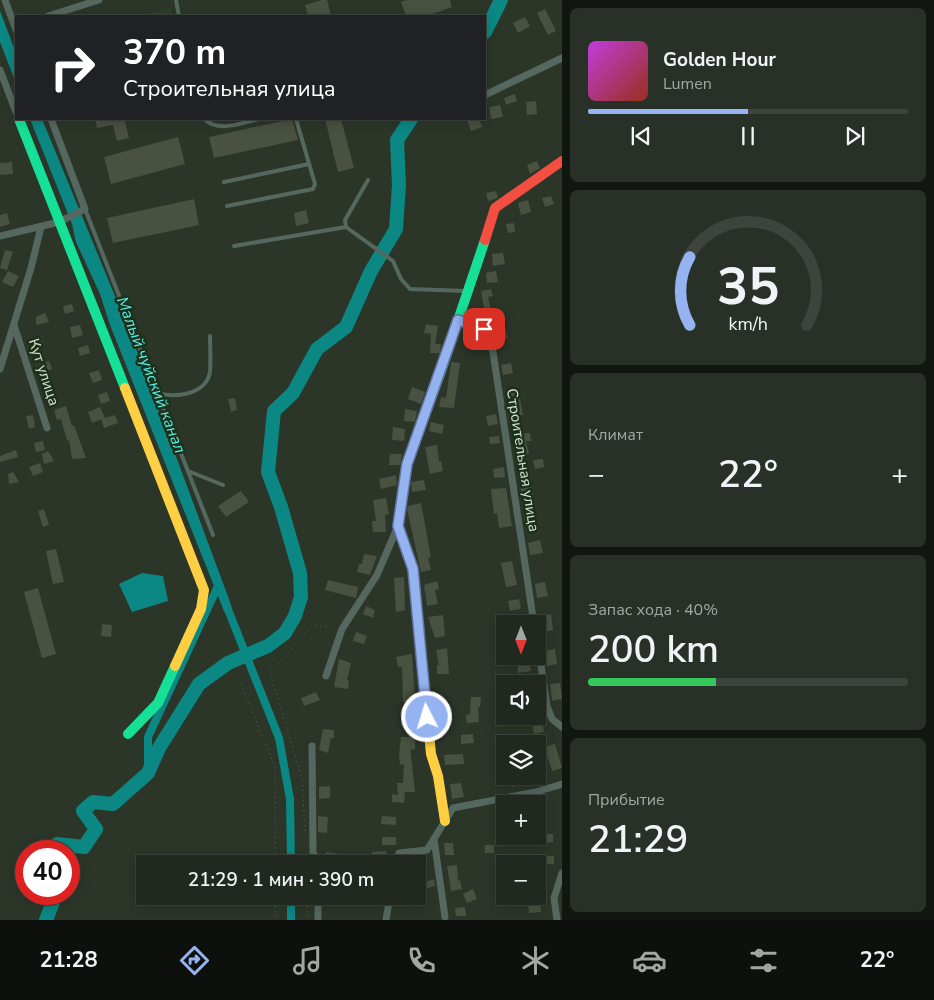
<!DOCTYPE html>
<html lang="ru">
<meta charset="utf-8">
<style>
body{margin:0;font-family:"Nunito Sans",sans-serif;background:#283028;color:#f1f3f6;height:100vh;display:flex;flex-direction:column;font-size:19px;white-space:nowrap}
*{box-sizing:border-box;margin:0}
p{font-size:16px;color:#a2a6a4}
.icon{flex:none;width:28px;height:28px;fill:none;stroke:currentColor;stroke-width:2;stroke-linecap:round;stroke-linejoin:round}
.map{position:relative;flex:1;overflow:hidden}
.sheet{display:flex;flex-direction:column;gap:8px;padding:8px;background:#121611;width:372px}
.sheet>*{flex:none}
.top-card{position:absolute;left:15px;top:15px;width:471px;height:105px;border-radius:0px;box-shadow:0 2px 12px #0003,0 0 0 1px #3d443d;background:#202124;color:#fff;overflow:hidden}
.needle{width:32px;rotate:180deg}
.controls{position:absolute;left:496px;top:615px;display:grid;gap:10px}
.controls a{display:grid;place-items:center;width:50px;height:50px;border-radius:0px;background:#20281f;box-shadow:0 2px 12px #0003,0 0 0 1px #3d443d;font-size:25px}
.speed{position:absolute;left:15px;top:840px;display:flex;gap:10px;font-size:25px;font-weight:700;text-align:center}
.speed>*{display:grid;place-content:center;width:65px;height:65px;border-radius:50%;background:#20281f;box-shadow:0 2px 12px #0003,0 0 0 1px #3d443d;line-height:1}
.speed .limit{border:8px solid #d22;background:#fff;color:#111}
.pin{position:absolute;display:grid;place-items:center;width:42px;height:42px;color:#fff;margin:-21px;border-radius:10px;box-shadow:0 2px 8px #0006}
.me{position:absolute;width:55px;margin:-28px;rotate:355deg;stroke-linejoin:round;filter:drop-shadow(0 0 4px #0008)}
.turn{display:flex;align-items:center;gap:18px;height:105px;padding:0 25px;font-size:22px}
.turn .icon{width:65px;height:65px;stroke-width:2.5}
.turn b{display:block;font-size:35px;line-height:42px}
.big{font-size:38px;font-weight:600;line-height:1.1}
.sheet .card{flex:1;display:flex;flex-direction:column;justify-content:center;gap:8px;min-width:0;padding:0 18px;border-radius:8px;background:#283028}
.sheet .dial{align-items:center;gap:0}
.dial svg{height:130px;overflow:visible;fill:none;stroke:#3d443d;stroke-width:7;stroke-linecap:round;text-anchor:middle}
.dial text{fill:#f1f3f6;stroke:none}
.song{display:flex;align-items:center;gap:15px}
.cover{width:60px;height:60px;border-radius:8px;background:linear-gradient(135deg,hsl(290 70% 55%),hsl(10 70% 35%))}
.played{height:5px;border-radius:2px;background:linear-gradient(90deg,#95b2f1 50%,#3d443d 50%)}
.keys{display:flex;justify-content:space-around;direction:ltr}
.heat{display:flex;justify-content:space-between;align-items:center;font-size:28px;direction:ltr}
.charge{height:8px;border-radius:4px;background:linear-gradient(90deg,#34c759 40%,#3d443d 0)}
.trip{position:absolute;left:136px;top:855px;width:290px;height:50px;border-radius:0px;background:#20281f;box-shadow:0 2px 12px #0003,0 0 0 1px #3d443d;font-weight:600;line-height:50px;text-align:center}
.tabs{display:flex;height:80px;justify-content:space-around;align-items:center;background:#0d100c;color:#a2a6a4}
.tabs .icon{width:35px;height:35px}
.tabs .current{color:#95b2f1}
.tabs b{font-size:22px;color:#f1f3f6}
main{display:flex;flex:1;min-height:0}
.map>svg:first-child{display:block}
.built{fill:#2b4328}
.water{fill:#0b8884}
.lines{fill:none;stroke-linecap:round;stroke-linejoin:round}
.canal{stroke:#0b8884;stroke-width:8}
.river{stroke:#0b8884;stroke-width:14}
.building{fill:#495140}
.path{stroke:#57655d;stroke-width:1;stroke-dasharray:1 4;stroke-linecap:butt}
.lane{stroke:#55685f;stroke-width:4}
.street{stroke:#55685f;stroke-width:7}
.fast{stroke:#16e098;stroke-width:10}
.slow{stroke:#ffcf43;stroke-width:10}
.jam{stroke:#f24e42;stroke-width:10}
.route-casing{stroke:#61749d;stroke-width:12}
.route{stroke:#95b2f1;stroke-width:9}
.labels{text-anchor:middle;dominant-baseline:central;stroke-width:5;stroke-linejoin:round;paint-order:stroke}
.street-label{font-size:15px;fill:#d5e2d3;stroke:#1d311a}
.water-label{font-size:16px;font-style:italic;fill:#53f1ee;stroke:#1d311a}
</style>
<main>
<div class="map">
<svg width="562" height="920" viewBox="0 0 562 920">
<rect width="100%" height="100%" fill="#2b3629"/>
<path class="built" d="M171 8 173 16H139Z"/>
<path class="water" d="M0 11 16 53V83L0 42Z
M30 119H42L131 335 230 602 233 613 228 616 224 611 110 325 100 294 76 242 72 224Z
M142 573 163 576 168 601 132 612 119 584Z"/>
<g class="lines">
<path class="canal" d="M227 607 279 738 290 799 291 864
M148 773V737L218 586
M291 896V920"/>
<path class="river" d="M485 32 501 0
M51 851 57 844 84 847 96 829 83 811 93 802 113 804 148 773 159 748 199 684 228 663 268 646 285 633 295 616 301 597 300 573 281 507 268 472 274 411 293 393 317 349 346 327 371 271 396 229 399 185 397 140 411 119
M46 920 56 894"/>
</g>
<path class="building" d="M322 0H327L331 15 308 16 305 5Z
M407 0H450L452 7 427 16H406L401 2Z
M545 9 556 31 548 35 537 13Z
M525 17 530 26 518 33 513 23Z
M515 94 517 101 506 105 504 98Z
M536 101 537 114 527 115 526 102Z
M500 105 503 117 491 119 489 107Z
M95 119H128L125 122 129 138 117 141 113 125 97 128Z
M292 119 298 140 214 158 209 137Z
M325 119H341L354 168 338 172Z
M467 119H479L482 127 471 131Z
M178 137 185 164 111 184 104 157Z
M537 161 540 168 530 174 527 165Z
M12 162 13 174 0 175V163Z
M496 191 498 198 488 201 486 193Z
M551 196 554 204 545 207 542 198Z
M194 199 199 225 113 243 107 218Z
M528 200 531 212 521 215 518 203Z
M306 210 309 223 296 226 294 213Z
M7 213 10 224 0 227V215Z
M514 223 515 232 508 233 506 224Z
M5 250 13 252 7 270 0 268Z
M503 253 505 264 493 266 492 254Z
M8 271 19 276 13 287 2 282Z
M496 271 498 282 487 283 486 273Z
M491 289 493 296 488 297 492 315 483 317 481 309 484 308 481 291Z
M72 304 74 311 65 314 63 306Z
M501 312 508 338 499 340 493 314Z
M45 313 49 322 36 325V317Z
M426 324 438 326 435 344H441L440 353H430L431 334 424 333Z
M80 325 83 335 72 338 70 327Z
M476 335 477 344 467 345V336Z
M41 336 44 347 33 351 29 340Z
M88 345 90 353 80 356 78 348Z
M49 361 52 369 42 373 39 364Z
M451 362 460 363 454 408 439 407 441 397 446 398Z
M511 363 513 373 503 375 501 365Z
M99 370 102 380 93 383 89 373Z
M412 387 425 392 421 404 408 399Z
M518 389 523 415 511 417 507 391Z
M107 392 110 401 101 404 98 395Z
M235 398 237 410 231 412 228 399Z
M66 406 72 426 74 425 86 458 72 459 69 440 67 441 61 419 57 420 54 410Z
M100 407 105 418 92 423 88 412Z
M405 409 417 411 415 422 404 421Z
M496 414 498 424 488 426 486 416Z
M33 415 35 427 29 429 26 416Z
M115 415 118 423 104 428 101 419Z
M431 422 444 425 442 434 429 431Z
M393 427 405 429 404 441 392 440Z
M530 433 531 441H526L529 454 521 456 518 434Z
M499 436 500 443 490 444 489 437Z
M43 441 45 450 36 452 34 443Z
M437 445 439 462 441 461 443 471 430 474 425 447Z
M16 450 18 457 0 462V456Z
M48 451 54 461 44 464 42 454Z
M390 454H402L400 465H389Z
M543 459 544 467 535 469 533 460Z
M40 463 43 472 33 476 29 467Z
M504 467 505 477 494 478 493 469Z
M13 472 19 482 9 484 8 474Z
M396 475 397 485 381 489 379 479Z
M530 477 533 496 522 498 519 478Z
M424 480 426 490 412 492 411 482Z
M506 488 512 526 499 528 497 513 494 514 491 489Z
M241 491 249 502 226 517 218 506Z
M386 498 389 514 385 515 386 532H373L372 521H376L373 500Z
M421 503 431 557 428 558 431 570 421 572 407 509 408 506Z
M44 509 49 525 43 527 38 511Z
M534 515 537 530 527 532 524 517Z
M540 540 543 553 530 555 528 543Z
M56 549 64 582 53 584 46 551Z
M364 554 377 556 370 575 357 572 359 564H362Z
M512 561 517 585 506 587 501 563Z
M404 577 405 610 396 612 394 578Z
M328 580 358 587 356 598 325 590Z
M437 581 439 589 435 590 438 604 427 606 424 585Z
M545 582 548 596 537 598 535 584Z
M38 588 56 654 42 658 24 592Z
M519 599 521 609 510 611 508 601Z
M366 606 375 610 373 618 363 614Z
M551 614 553 630 543 632 540 616Z
M443 615 445 636 435 638 428 617Z
M102 624 112 625 111 637 101 636Z
M356 632 367 636 364 644 353 641Z
M447 648 449 674H437V665H439L436 650Z
M555 649 557 664 547 666 544 651Z
M412 654 415 702H403L402 667H398L396 657Z
M517 656H528L531 671 518 673Z
M339 659 351 663 347 680 349 681 348 689 334 687Z
M560 683 562 699 552 701 550 684Z
M316 692 320 700 304 706 301 698Z
M471 697H481L480 707H478L479 722 467 723 466 715 470 714Z
M407 715H419L421 732 415 733V749L411 750 410 746 415 792H405L404 803 392 802V794L398 795 397 783H403L404 764 400 765 399 755 401 737H409Z
M542 721 544 732 534 734 532 723Z
M323 729 334 730V738H331L328 753 319 750Z
M473 734 474 743 461 744V735Z
M555 744 562 768 552 771 547 755 544 756 541 748Z
M463 754 464 764 445 765 444 755Z
M518 776 521 784 512 787 509 778Z
M461 783 464 797 452 799 450 784Z
M330 786V798L319 799V787Z
M318 816 328 817 327 833 318 832Z
M382 816 396 817V825L381 824Z
M541 834H553V842L542 843Z
M382 837H396V845H382Z
M444 843H453L454 855H445Z
M485 845H494V853H485Z
M386 851 387 861 372 862V852Z
M326 852 340 854 339 863 324 860Z
M540 856H554V864H540Z
M457 865 458 881 460 880 462 889 451 891 447 866Z
M434 879 435 886 424 889 422 883Z
M473 889 477 899 467 903 463 894Z
M540 903 541 912 529 913 528 904Z
M465 907 466 916H456L455 908Z"/>
<g class="lines">
<path class="path" d="M241 684 275 767V864
M305 831 302 778 270 673 312 625 334 628
M306 855V864
M275 896V920
M307 896V920"/>
<path class="lane" d="M176 0 179 16
M204 119C219 133 240 123 259 119
M368 180 345 220 346 227 393 261 401 279 410 289 465 291
M224 182 309 164
M227 206 313 189 315 184 296 119
M85 209 213 535
M234 246 346 227
M158 393C175 398 206 395 210 372 211 360 210 348 210 336
M188 471 223 485"/>
<path class="street" d="M5 0 16 30
M48 16 99 0
M0 70 16 112
M485 95 562 58
M0 236 59 222 85 209 51 119
M458 320 484 329 493 352 534 624
M14 325 47 428
M0 369 31 268 41 227
M538 645 547 706 552 719 562 727
M326 676 342 629 377 575 398 526
M312 746 313 852 318 864
M434 839 445 917
M396 864 399 853 427 850 453 808 536 792 562 784
M318 920V896
M386 920 390 896
M557 920 554 898 562 873"/>
<path class="fast" d="M19 119 125 388
M398 527 407 464 441 371 485 240
M128 734 158 703 175 666"/>
<path class="slow" d="M125 388 204 590 201 609 175 666
M398 527 413 569 431 754 438 776 445 821"/>
<path class="jam" d="M485 240 495 208 562 161"/>
</g>
<g class="lines">
<defs>
<path id="route" d="M427 717 413 569 398 526 407 464 458 320 484 329"/>
</defs>
<use href="#route" class="route-casing"/>
<use href="#route" class="route"/>
</g>
<g class="labels">
<g class="street-label">
<text transform="translate(44 372) rotate(72)">Кут улица</text>
<text transform="translate(523 460) rotate(81)">Строительная улица</text>
</g>
<g class="water-label">
<text transform="translate(151 375) rotate(69)">Малый чуйский канал</text>
</g>
</g>
</svg>
<div class="controls">
<a><svg class="needle" viewBox="-14 -14 28 28"><path d="M0-13l5 13h-10z" fill="#e53935"/><path d="M0 13l5-13h-10z" fill="#a2a6a4"/></svg></a>
<a><svg class="icon" aria-label="sound" viewBox="0 0 24 24"><path d="M4 9h4l5-4v14l-5-4H4zM17 9q2 3 0 6"/></svg></a>
<a><svg class="icon" aria-label="layers" viewBox="0 0 24 24"><path d="M12 4l9 5-9 5-9-5zM3 14l9 5 9-5"/></svg></a>
<a>+</a>
<a>−</a>
</div>
<div class="speed"><div class="limit">40</div></div>
<div class="pin" style="left:484px;top:329px;background:#d93025"><svg class="icon" aria-label="arrive" viewBox="0 0 24 24"><path d="M6 21V4h12l-3 4 3 4H6"/></svg></div>
<svg class="me" style="left:427px;top:717px" viewBox="-20 -20 40 40"><circle r="17" fill="#95b2f1" stroke="#fff" stroke-width="3"/><path d="M0-11L8 9 0 5-8 9z" fill="#fff"/></svg>
<div class="trip">21:29 · 1 мин · 390 m</div>
<div class="top-card">
<div class="turn"><svg class="icon" aria-label="right" viewBox="0 0 24 24"><path d="M7 20v-9h11M14 6l5 5-5 5"/></svg><div><b>370 m</b>Строительная улица</div></div>
</div>
</div>
<section class="sheet">
<div class="card">
<div class="song"><i class="cover"></i><div><b>Golden Hour</b><p>Lumen</p></div></div>
<div class="played"></div>
<div class="keys"><svg class="icon" aria-label="previous" viewBox="0 0 24 24"><path d="M18 5L8 12l10 7zM5 5v14"/></svg><svg class="icon" aria-label="pause" viewBox="0 0 24 24"><path d="M8 5v14M16 5v14"/></svg><svg class="icon" aria-label="next" viewBox="0 0 24 24"><path d="M6 5l10 7-10 7zM19 5v14"/></svg></div>
</div>
<div class="card dial"><svg viewBox="0 0 100 80">
<path d="M14 69A42 42 0 1 1 86 69"/>
<path d="M14 69A42 42 0 0 1 14 27" stroke="#95b2f1"/>
<text x="50" y="56" font-size="32" font-weight="700">35</text>
<text x="50" y="72" font-size="11">km/h</text>
</svg></div>
<div class="card"><p>Климат</p>
<div class="heat"><a>−</a><b class="big">22°</b><a>+</a></div>
</div>
<div class="card"><p>Запас хода · 40%</p><b class="big">200 km</b><div class="charge"></div></div>
<div class="card"><p>Прибытие</p><b class="big">21:29</b></div>
</section>
</main>
<nav class="tabs">
<b>21:28</b>
<svg class="icon current" aria-label="directions" viewBox="0 0 24 24"><path d="M12 3l9 9-9 9-9-9zM9 14v-3h6M13 9l2 2-2 2"/></svg>
<svg class="icon" aria-label="music" viewBox="0 0 24 24"><path d="M9 18V5l10-2v13"/><circle cx="6" cy="18" r="3"/><circle cx="16" cy="16" r="3"/></svg>
<svg class="icon" aria-label="phone" viewBox="0 0 24 24"><path d="M5 4h4l2 5-3 2q2 4 5 5l2-3 5 2v4C11 20 4 13 5 4z"/></svg>
<svg class="icon" aria-label="climate" viewBox="0 0 24 24"><path d="M12 3v18M4 7l16 10M4 17L20 7"/></svg>
<svg class="icon" aria-label="car" viewBox="0 0 24 24"><path d="M5 17H2v-5l4-1 3-4h7l3 4 3 1v5h-3M9 17h6M6 11h13"/><circle cx="7" cy="17" r="2"/><circle cx="17" cy="17" r="2"/></svg>
<svg class="icon" aria-label="filters" viewBox="0 0 24 24"><path d="M4 7h16M4 17h16"/><circle cx="9" cy="7" r="2"/><circle cx="15" cy="17" r="2"/></svg>
<b>22°</b>
</nav>
